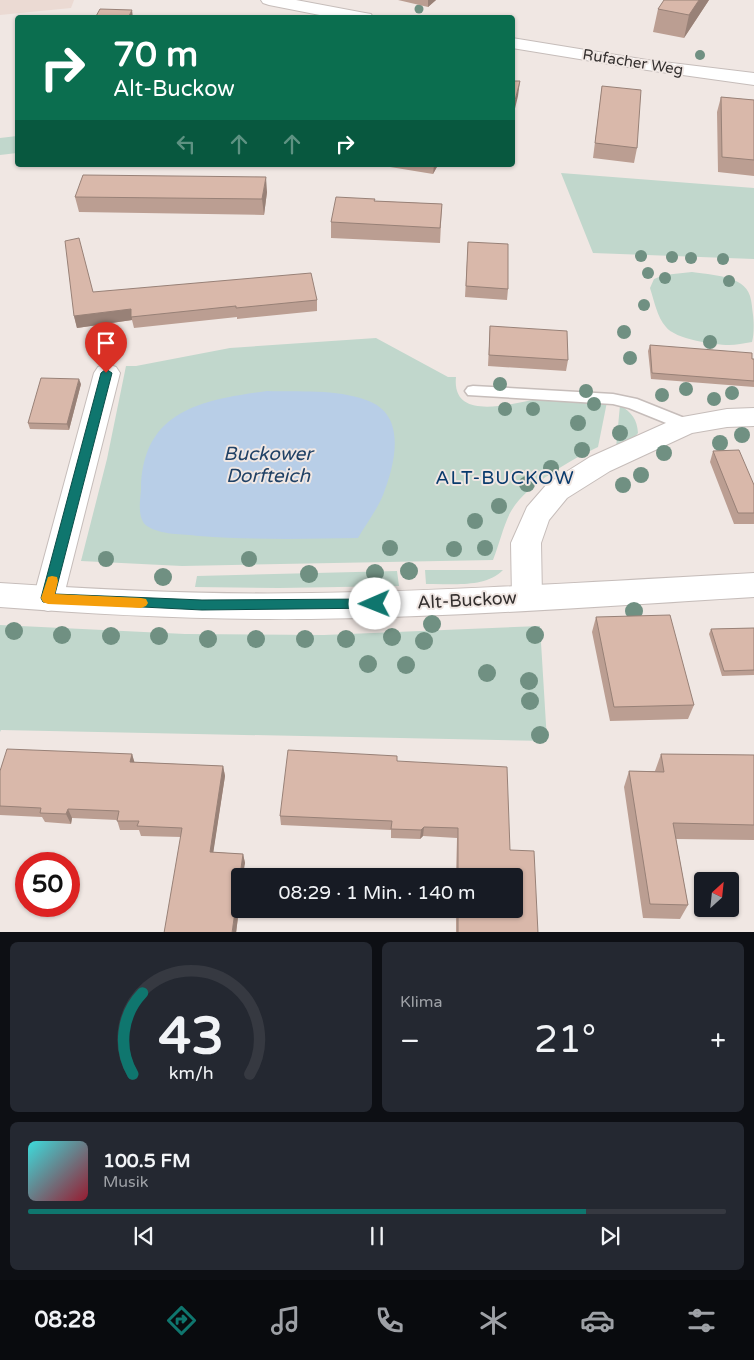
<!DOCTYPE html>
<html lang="de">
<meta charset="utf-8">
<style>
body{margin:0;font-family:"Varela Round",sans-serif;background:#242831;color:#f1f3f6;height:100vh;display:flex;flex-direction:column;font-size:19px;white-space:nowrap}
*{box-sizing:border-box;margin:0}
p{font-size:16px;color:#9ea1a6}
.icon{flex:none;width:28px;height:28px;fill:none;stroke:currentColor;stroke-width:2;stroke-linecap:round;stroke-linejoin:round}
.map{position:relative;height:932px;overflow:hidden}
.side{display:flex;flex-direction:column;gap:10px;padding:10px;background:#0d0f14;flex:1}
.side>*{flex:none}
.hud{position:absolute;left:15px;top:15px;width:500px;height:152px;border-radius:5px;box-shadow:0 1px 4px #0004;background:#0b6e4f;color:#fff;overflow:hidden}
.needle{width:32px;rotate:27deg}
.buttons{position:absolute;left:694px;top:872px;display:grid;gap:10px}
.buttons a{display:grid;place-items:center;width:45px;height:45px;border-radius:5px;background:#171b24;box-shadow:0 1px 4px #0004;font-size:25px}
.speed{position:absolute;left:15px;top:852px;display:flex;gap:10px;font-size:25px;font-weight:700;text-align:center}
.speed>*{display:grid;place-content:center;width:65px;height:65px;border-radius:50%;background:#171b24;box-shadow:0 1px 4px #0004;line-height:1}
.speed .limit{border:8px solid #d22;background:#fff;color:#111}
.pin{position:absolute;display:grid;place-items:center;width:42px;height:42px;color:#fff;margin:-51px -21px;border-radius:50% 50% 50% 0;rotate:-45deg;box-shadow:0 0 5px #0007}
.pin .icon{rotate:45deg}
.me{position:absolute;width:55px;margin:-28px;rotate:269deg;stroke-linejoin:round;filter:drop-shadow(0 0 4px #0008)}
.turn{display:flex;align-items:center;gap:18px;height:105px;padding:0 15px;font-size:22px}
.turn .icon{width:65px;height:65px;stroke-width:2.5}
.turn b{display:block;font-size:35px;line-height:42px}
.lanes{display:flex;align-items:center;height:48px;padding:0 15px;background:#0003;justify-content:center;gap:25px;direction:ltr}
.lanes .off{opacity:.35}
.big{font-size:38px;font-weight:600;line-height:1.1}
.side .tile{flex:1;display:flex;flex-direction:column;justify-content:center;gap:8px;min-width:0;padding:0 18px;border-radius:8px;background:#242831}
.side .dial{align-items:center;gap:0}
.dial svg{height:130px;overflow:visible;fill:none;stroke:#363941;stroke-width:7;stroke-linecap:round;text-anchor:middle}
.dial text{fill:#f1f3f6;stroke:none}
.song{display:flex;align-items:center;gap:15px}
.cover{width:60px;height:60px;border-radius:8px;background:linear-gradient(135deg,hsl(180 70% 55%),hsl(350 70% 35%))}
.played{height:5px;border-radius:2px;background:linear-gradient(90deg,#0f766e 80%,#363941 80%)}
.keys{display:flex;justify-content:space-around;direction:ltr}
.heat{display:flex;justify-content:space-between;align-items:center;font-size:28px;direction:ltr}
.side .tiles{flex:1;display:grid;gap:10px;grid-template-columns:1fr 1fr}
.tile:last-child{grid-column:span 2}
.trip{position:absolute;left:231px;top:868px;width:292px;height:50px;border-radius:5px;background:#171b24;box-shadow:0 1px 4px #0004;font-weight:600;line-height:50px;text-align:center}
.dock{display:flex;height:80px;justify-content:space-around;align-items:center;background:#090b0e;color:#9ea1a6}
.dock .icon{width:35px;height:35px}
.dock .selected{color:#0f766e}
.dock b{font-size:22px;color:#f1f3f6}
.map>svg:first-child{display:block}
.built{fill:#ebdad3}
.green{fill:#c1d7cc}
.water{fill:#b8cee7}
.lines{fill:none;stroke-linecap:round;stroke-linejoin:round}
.lane-casing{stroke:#c6bdba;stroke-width:3}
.street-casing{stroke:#c6bdba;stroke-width:2}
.secondary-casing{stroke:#c6bdba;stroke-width:2}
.lane{fill:#fff;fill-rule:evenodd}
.street{fill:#fff;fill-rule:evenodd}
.secondary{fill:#fff;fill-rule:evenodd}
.tree{fill:#709082}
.wall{fill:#bb9e92}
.shaded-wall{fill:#988177}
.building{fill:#d9b8aa;stroke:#988177}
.route{fill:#0f766e;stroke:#0a4d48}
.slow{fill:#f59e0b}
.labels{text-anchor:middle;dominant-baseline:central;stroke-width:4;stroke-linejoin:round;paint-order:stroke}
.far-street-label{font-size:15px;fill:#332f2e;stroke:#f0e7e3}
.street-label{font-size:18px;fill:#332f2e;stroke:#f0e7e3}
.water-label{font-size:19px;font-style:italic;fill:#204165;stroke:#f0e7e3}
.neighbourhood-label{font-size:19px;letter-spacing:1px;fill:#0a3b6d;stroke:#f0e7e3}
</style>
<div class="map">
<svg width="754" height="933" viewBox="0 0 754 933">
<rect width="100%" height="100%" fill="#f0e7e3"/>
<path class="built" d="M0 0H74L71 8 0 15Z"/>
<path class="green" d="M17 136V153L0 155V138Z
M561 173 754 188V259L593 253Z
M692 272C710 275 744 275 750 296 752 302 752 309 753 315 754 323 754 335 752 342 744 343 736 345 729 345 714 345 675 339 666 327 657 317 654 300 650 288L654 279 664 275Z
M376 338 448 377H456C451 426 521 400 545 398 565 397 587 401 607 402L598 447C571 460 525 485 510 513 503 527 499 545 493 560L182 566 81 561 107 459 126 366H136L230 348Z
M620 405C632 413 637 419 638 433L634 438 616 448Z
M425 570H503C484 589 451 583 426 584Z
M397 571 399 586 279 588 195 587 197 576Z
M0 625 185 634 324 635 540 626 547 741 1 730 0 732Z"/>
<path class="water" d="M267 391C299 392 336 389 366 400 408 414 395 464 383 495 377 510 366 524 358 538 305 539 252 540 199 536 183 534 160 535 147 526 137 519 140 501 141 490 142 410 202 400 267 391Z"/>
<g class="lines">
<defs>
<path id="lane" d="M473 386 613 394 637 399 692 421 694 425 692 429 686 431 629 408 613 404 468 395 465 391 468 387Z"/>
<path id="street" d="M261 0H296L365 13 371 14 373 18H335L269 5 263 3Z
M512 38 647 60 754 73V85L647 70 512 48Z
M107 364 116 367 120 373 63 599 59 608 48 611 37 608 33 599 94 373 98 367Z
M754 408V426L727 427 692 433 610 471 567 498 549 520 541 543 542 597 538 606 527 609 516 606 512 597 511 543 527 507 547 484 590 457 677 418 727 409Z"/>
<path id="secondary" d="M754 573V597C606 606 459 617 311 619 207 620 103 615 0 607V583C103 590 207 595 311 593 459 591 606 581 754 573Z"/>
</defs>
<use href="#lane" class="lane-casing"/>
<use href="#street" class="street-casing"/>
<use href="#secondary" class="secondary-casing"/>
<use href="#lane" class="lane"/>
<use href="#street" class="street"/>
<use href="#secondary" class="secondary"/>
</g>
<g class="tree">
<circle cx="419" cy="9" r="4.5"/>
<circle cx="700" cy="55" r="5"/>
<circle cx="641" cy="256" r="6"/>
<circle cx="672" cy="257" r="6"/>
<circle cx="691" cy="258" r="6"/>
<circle cx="723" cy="259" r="6"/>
<circle cx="648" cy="273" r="6"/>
<circle cx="665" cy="278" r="6"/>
<circle cx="729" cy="281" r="6"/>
<circle cx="644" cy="305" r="6"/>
<circle cx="624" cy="332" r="7"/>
<circle cx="710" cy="342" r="7"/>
<circle cx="630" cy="358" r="7"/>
<circle cx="500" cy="384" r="7"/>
<circle cx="686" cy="389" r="7"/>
<circle cx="586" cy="391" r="7"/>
<circle cx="732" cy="393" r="7"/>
<circle cx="662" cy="395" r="7"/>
<circle cx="714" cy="399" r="7"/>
<circle cx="594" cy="404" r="7"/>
<circle cx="505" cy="409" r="7"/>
<circle cx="533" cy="409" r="7"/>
<circle cx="578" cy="423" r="8"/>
<circle cx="620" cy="433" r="8"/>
<circle cx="742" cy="435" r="8"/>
<circle cx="720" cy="443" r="8"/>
<circle cx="582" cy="450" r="8"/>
<circle cx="664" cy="453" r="8"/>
<circle cx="551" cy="468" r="8"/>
<circle cx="641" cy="475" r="8"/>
<circle cx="527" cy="484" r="8"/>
<circle cx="623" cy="485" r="8"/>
<circle cx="499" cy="506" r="8"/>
<circle cx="475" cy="521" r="8"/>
<circle cx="390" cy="548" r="8"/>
<circle cx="485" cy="548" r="8"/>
<circle cx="454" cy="549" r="8"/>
<circle cx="106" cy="559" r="8"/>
<circle cx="249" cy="559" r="8"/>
<circle cx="409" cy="571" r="9"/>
<circle cx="375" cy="573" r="9"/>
<circle cx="309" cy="574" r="9"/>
<circle cx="163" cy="577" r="9"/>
<circle cx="634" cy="611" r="9"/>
<circle cx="432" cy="624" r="9"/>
<circle cx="14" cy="631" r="9"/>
<circle cx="62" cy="635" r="9"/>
<circle cx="535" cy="635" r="9"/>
<circle cx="111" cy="636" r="9"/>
<circle cx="159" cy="636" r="9"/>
<circle cx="392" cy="637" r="9"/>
<circle cx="208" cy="639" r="9"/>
<circle cx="256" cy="639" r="9"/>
<circle cx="305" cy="639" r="9"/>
<circle cx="346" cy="639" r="9"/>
<circle cx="424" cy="641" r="9"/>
<circle cx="368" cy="664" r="9"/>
<circle cx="406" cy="665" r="9"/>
<circle cx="487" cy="673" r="9"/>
<circle cx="529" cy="681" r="9"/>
<circle cx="530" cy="701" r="9"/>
<circle cx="540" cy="735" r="9"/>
</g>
<path class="wall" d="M398 0H436L428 7Z
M709 0 684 38 653 32 658 9Z
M602 86 637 148 634 163 593 158Z
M721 97 754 100V176L718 172 717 112Z
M378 165H438L433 174Z
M267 192 264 215 79 212 75 197Z
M375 201 442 204 440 243 331 238V222Z
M468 242 508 289 507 300 465 297Z
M93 292 317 300V311L237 319V317L134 328 132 320 77 328 74 316Z
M490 326 568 360 566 371 488 366Z
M650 345 754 359V387L651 379 648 351Z
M81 384 69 430 30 429 28 423Z
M713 451 754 485V524H734L710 462Z
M596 617 694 705 688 719 610 721 592 632Z
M754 628V675L722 676 709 634 711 629Z
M132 754 134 762 223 766 225 776 213 852 243 854 245 863 240 876V901L236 933 181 837 141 836 139 830H120L117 820 72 818 71 824 45 822 42 817 0 815V771Z
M661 754 754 755V840L676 839 688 905 680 919 643 918 624 787 629 771H655Z
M397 761 510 850 538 933H456V909H515V876H456L457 838 423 836 420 839 391 838V830L281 825 280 816Z"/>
<path class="shaded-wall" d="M428 0H436L428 7Z
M699 0H709L684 38 689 15Z
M132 10 133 18H128Z
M520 81 518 96 512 121V112Z
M434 165H438L433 174Z
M266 177 267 192 264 215 262 199Z
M131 309 132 320 77 328 74 316Z
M79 379 81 384 69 430 67 424Z
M132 754 135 764 130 762Z
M223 766 225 776 212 861 210 852Z
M68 809 72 818 71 824 66 814Z
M424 827 423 836 420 839 421 830Z
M243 854 245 863 243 876H240Z
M240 877V901L236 933H232Z"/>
<path class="building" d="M664 0H699L689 15 658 9Z
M100 9 132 10 128 18H95Z
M512 81H520L512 112Z
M602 86 641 90 637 148 595 143Z
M721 97 754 100V160L722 157Z
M83 175 266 177 262 199 75 197Z
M336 197 375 199 374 201 442 204 440 228 331 222Z
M79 238 93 292 311 273 317 300 236 308V306L131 317V309L74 316 65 241Z
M468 242 508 244V289L466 286Z
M490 326 567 331 568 360 489 355Z
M650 345 752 353V359H754V381L652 373Z
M41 378 79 379 67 424 28 423Z
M739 450 754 485V513H738L713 451Z
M670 615 694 705 614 707 596 617Z
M754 628V670L724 671 711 629Z
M7 749 132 754 130 762 223 766 210 852 243 854 232 933H164L182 828 137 826 139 821H117L119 811 68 809 66 814 40 813 41 808 0 806V771Z
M288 750 397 756V761L507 767 510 850 534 851 538 933H458V909H515V876H458V828L424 827 421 830 391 829 392 821 280 816Z
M661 754 754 755V825L673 823 688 905 650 904 629 771 664 772Z"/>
<path class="route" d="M106 369 112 373 55 594 202 600 375 599 380 601 381 604 380 608 202 610 43 602 41 598 101 373Z"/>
<path class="slow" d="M52 576 57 577 58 581 55 594 141 598 146 599 148 603 146 606 141 608 48 604 43 602 41 598 48 577Z"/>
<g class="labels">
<g class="far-street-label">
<text transform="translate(633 62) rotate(9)">Rufacher Weg</text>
</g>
<g class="street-label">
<text transform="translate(467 600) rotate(-3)">Alt-Buckow</text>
</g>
<g class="water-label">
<text x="268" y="454">Buckower<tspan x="268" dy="22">Dorfteich</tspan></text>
</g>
<g class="neighbourhood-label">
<text x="505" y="478">ALT-BUCKOW</text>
</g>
</g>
</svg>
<div class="buttons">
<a><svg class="needle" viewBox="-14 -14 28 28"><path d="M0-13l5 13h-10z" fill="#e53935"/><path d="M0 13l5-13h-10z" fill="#9ea1a6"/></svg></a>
</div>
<div class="speed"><div class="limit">50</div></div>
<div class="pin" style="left:106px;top:373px;background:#d93025"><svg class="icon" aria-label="arrive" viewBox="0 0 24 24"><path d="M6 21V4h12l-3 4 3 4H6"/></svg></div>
<svg class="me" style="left:375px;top:604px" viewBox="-20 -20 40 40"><circle r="19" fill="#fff"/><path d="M0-13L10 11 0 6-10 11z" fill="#0f766e"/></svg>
<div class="trip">08:29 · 1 Min. · 140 m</div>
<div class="hud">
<div class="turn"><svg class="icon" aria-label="right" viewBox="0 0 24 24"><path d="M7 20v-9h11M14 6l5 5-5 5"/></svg><div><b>70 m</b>Alt-Buckow</div></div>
<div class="lanes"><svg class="icon off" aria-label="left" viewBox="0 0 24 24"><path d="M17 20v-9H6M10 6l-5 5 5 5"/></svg><svg class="icon off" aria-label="ahead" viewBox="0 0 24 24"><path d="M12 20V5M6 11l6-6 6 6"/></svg><svg class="icon off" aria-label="ahead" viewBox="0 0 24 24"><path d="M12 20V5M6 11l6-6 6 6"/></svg><svg class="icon" aria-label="right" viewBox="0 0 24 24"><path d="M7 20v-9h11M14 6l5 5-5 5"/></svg></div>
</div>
</div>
<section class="side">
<div class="tiles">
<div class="tile dial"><svg viewBox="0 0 100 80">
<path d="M14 69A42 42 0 1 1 86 69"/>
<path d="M14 69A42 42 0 0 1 20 19" stroke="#0f766e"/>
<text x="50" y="56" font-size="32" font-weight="700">43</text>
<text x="50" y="72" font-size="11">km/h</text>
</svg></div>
<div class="tile"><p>Klima</p>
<div class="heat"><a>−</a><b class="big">21°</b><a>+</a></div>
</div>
<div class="tile">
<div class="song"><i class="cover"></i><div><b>100.5 FM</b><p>Musik</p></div></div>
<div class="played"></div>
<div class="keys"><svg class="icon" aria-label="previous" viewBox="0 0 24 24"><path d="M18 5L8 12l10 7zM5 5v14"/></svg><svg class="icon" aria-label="pause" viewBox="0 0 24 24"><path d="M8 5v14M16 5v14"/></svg><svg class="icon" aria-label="next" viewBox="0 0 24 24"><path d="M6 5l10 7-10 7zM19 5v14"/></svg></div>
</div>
</div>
</section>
<nav class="dock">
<b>08:28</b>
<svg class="icon selected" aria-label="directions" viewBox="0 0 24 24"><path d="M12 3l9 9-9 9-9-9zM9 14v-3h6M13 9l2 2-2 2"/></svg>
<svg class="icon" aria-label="music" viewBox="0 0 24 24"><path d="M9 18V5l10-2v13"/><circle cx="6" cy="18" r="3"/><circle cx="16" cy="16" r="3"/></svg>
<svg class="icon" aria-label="phone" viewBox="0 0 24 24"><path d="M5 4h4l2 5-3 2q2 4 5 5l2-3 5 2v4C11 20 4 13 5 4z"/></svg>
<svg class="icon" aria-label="climate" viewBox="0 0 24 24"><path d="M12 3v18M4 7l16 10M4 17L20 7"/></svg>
<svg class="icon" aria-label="car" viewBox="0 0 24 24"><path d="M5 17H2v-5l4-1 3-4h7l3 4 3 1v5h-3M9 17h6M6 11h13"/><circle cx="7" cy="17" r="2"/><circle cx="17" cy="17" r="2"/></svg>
<svg class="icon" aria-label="filters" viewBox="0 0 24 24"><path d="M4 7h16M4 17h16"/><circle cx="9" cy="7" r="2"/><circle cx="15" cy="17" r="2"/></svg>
</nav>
